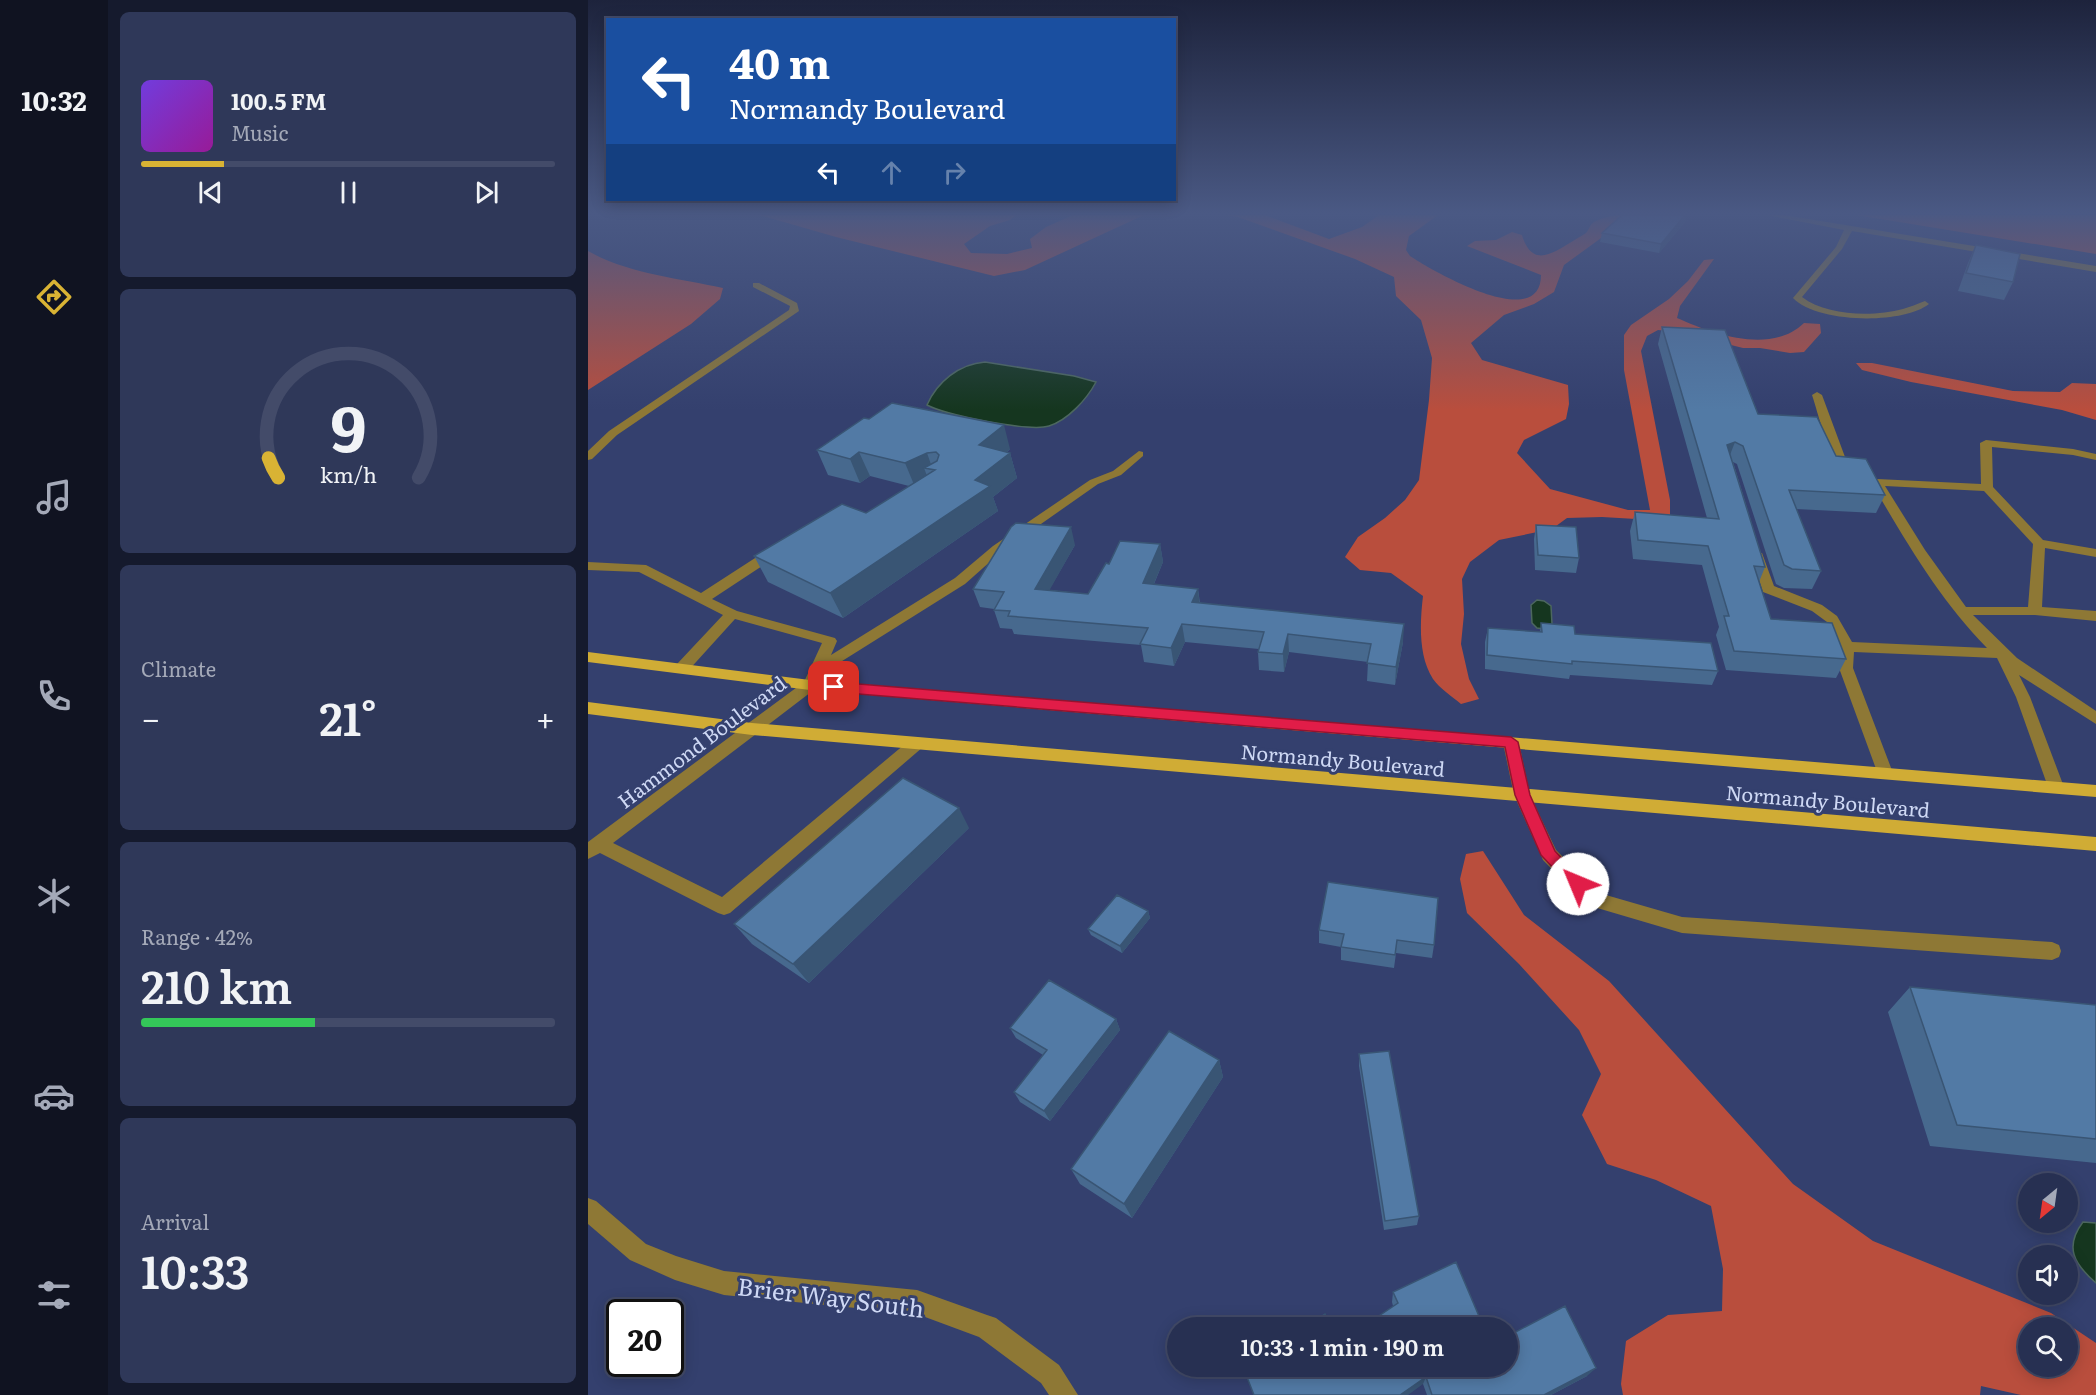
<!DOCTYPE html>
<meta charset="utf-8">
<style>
body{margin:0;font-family:Literata,serif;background:#2f3859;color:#f1f3f6;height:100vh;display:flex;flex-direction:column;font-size:22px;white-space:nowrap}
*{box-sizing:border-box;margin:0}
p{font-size:20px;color:#a4a9b8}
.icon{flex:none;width:33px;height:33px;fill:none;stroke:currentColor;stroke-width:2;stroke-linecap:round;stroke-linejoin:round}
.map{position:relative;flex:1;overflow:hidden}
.details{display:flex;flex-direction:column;gap:12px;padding:12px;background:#151a2d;width:480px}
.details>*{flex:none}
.guide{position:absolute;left:18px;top:18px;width:570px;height:183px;border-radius:0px;box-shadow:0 3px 15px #0003,0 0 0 2px #434b69;background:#1a4fa0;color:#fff;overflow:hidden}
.needle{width:39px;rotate:209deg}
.buttons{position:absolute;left:1430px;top:1173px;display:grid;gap:12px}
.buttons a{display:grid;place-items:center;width:60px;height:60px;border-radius:50%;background:#273052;box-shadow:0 3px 15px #0003,0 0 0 2px #434b69;font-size:30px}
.speed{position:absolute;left:18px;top:1299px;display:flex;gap:12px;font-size:30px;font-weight:700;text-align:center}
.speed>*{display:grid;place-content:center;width:78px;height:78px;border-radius:50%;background:#273052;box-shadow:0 3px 15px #0003,0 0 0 2px #434b69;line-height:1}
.speed .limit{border:3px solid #111;border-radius:9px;background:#fff;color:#111}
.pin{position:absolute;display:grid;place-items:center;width:51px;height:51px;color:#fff;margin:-26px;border-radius:12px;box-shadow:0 3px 9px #0006}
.me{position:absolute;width:66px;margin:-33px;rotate:315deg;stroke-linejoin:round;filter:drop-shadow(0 0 4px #0008)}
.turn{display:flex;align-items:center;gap:21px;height:126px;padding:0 24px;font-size:27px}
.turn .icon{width:78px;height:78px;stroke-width:2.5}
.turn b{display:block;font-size:42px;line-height:51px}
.lanes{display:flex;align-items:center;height:57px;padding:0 24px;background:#0003;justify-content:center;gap:30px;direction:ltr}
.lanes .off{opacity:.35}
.big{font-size:45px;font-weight:600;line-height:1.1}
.details .widget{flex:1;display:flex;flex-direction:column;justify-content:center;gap:9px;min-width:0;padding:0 21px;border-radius:9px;background:#2f3859}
.details .dial{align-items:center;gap:0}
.dial svg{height:156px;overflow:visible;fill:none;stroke:#434b69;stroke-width:7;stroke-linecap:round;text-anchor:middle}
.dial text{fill:#f1f3f6;stroke:none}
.song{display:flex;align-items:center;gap:18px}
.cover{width:72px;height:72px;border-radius:9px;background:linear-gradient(135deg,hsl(260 70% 55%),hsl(300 70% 35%))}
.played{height:6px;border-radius:3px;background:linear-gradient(90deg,#d9b334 20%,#434b69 20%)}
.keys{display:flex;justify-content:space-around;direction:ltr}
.heat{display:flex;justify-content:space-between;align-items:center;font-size:33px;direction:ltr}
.charge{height:9px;border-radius:4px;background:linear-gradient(90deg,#34c759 42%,#434b69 0)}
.trip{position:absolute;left:579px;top:1317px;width:351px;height:60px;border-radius:30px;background:#273052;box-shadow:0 3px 15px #0003,0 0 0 2px #434b69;font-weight:600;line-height:60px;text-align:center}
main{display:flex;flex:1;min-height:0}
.tab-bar{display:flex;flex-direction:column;width:108px;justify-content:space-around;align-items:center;background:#101321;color:#a4a9b8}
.tab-bar .icon{width:42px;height:42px}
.tab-bar .on{color:#d9b334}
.tab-bar b{font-size:27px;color:#f1f3f6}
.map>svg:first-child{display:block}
.forest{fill:#b94e3d;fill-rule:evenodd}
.water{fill:#15361f;stroke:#4c675f;stroke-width:1.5}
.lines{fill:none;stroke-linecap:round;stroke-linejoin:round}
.minor{fill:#8e7835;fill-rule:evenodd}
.major{fill:#d0ac35;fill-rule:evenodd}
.wall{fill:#47698e}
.shaded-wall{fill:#395574}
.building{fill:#527aa5;stroke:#395574;stroke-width:1.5}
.route{fill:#e11d48;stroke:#92132f;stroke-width:1.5}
.labels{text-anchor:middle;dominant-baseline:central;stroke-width:6;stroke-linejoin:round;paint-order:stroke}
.street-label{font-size:20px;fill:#ced8f4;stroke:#34406e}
.near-street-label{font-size:24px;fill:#ced8f4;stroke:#34406e}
</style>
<main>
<nav class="tab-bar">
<b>10:32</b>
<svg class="icon on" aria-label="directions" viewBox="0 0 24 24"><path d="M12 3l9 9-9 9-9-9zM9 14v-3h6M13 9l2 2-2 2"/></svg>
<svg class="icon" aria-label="music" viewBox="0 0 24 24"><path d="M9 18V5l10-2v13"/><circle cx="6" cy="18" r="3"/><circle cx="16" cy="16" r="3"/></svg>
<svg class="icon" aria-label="phone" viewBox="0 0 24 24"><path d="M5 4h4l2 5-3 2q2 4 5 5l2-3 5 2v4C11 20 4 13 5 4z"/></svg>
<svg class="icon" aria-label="climate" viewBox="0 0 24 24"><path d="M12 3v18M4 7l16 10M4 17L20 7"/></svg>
<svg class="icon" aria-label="car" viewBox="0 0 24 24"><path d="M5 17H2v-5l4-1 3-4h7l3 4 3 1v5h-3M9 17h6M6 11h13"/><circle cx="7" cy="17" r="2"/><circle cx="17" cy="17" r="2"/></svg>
<svg class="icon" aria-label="filters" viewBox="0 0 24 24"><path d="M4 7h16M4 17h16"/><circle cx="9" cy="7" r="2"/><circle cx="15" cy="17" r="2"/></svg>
</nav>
<section class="details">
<div class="widget">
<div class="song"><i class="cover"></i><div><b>100.5 FM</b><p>Music</p></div></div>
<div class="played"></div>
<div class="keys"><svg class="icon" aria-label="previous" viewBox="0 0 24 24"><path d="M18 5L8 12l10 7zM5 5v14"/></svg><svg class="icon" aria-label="pause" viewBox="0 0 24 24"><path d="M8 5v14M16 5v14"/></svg><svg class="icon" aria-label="next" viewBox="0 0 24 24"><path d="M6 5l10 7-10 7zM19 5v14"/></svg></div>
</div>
<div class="widget dial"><svg viewBox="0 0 100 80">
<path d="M14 69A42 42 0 1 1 86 69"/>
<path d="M14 69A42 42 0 0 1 9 59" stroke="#d9b334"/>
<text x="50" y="56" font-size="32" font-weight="700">9</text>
<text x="50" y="72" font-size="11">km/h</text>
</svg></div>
<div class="widget"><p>Climate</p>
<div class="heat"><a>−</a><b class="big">21°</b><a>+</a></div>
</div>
<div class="widget"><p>Range · 42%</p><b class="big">210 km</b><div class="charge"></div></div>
<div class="widget"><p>Arrival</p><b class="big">10:33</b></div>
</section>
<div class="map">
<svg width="1508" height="1395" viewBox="0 0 1508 1395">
<rect width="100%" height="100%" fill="#34406e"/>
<path class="forest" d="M171 215H428L422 220 402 226 376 244 383 253 419 254 444 248 442 239 458 227 485 215H556L437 270 406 276 248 237Z
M637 215H677L741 239 774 227 791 215H850L821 236 818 250 822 256C843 270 953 334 953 275L879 246 887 241 908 240 924 232 934 235C944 269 965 253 985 241 989 238 994 236 998 233 1001 230 1002 224 1006 222 1013 218 1026 215 1034 215L1020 233 976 265 966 292 946 304 916 315 883 343 894 360 980 385 981 404 978 419 936 440 929 453 962 489 1040 510H1062L1036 370V335L1043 325 1081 299 1100 281 1116 260 1126 259 1092 306 1089 318C1125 334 1183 355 1216 323L1232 324 1233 333 1216 352 1202 353 1172 348H1155L1091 332 1070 330 1059 336 1053 351 1082 500V521L1014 517 979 518 964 529 911 540 882 562 874 579 876 614 873 644 881 679 891 699 873 704C865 697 851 688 845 679 830 656 832 622 835 596L803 573 772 570 757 557 770 537 797 518 817 500 831 480 841 400 844 358 833 320 808 296 806 277 767 259 650 217Z
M1268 215H1508V254Z
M0 251C41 274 90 278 135 288L132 299 103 324 0 390Z
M1268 363H1284L1425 391 1472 392 1484 383 1508 384V420L1474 410 1323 382 1274 370Z
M895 851 936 915 1021 981 1205 1184 1285 1241 1463 1313 1508 1343V1395H1433L1393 1386 1392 1395H1035L1033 1384 1038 1341 1080 1315 1134 1311 1135 1269 1123 1206 1068 1180 1019 1164 994 1115 1013 1074 991 1030 931 964 879 913 872 879 878 854ZM1440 1328H1479V1366H1440Z"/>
<path class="water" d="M397 362 486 376 508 382C499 399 480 420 461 426 441 432 358 415 339 405 349 382 371 364 397 362Z
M949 600 956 601 963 606 964 624 956 629 949 628 944 623 943 605Z
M1495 1222 1508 1223V1283C1486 1264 1476 1247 1495 1222Z"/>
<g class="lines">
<path class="minor" d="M1179 215H1196L1508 266V272L1264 231 1254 249 1214 297C1239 316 1285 317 1315 309 1322 307 1329 304 1337 301L1341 304C1314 325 1229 323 1205 298L1248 247 1256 230Z
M165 283H171L209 303 211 311 29 435 4 459 0 460V451L21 431 201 310 202 306 165 287Z
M1229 392 1234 395 1257 457 1270 466V470C1243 475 1231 415 1224 395Z
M1398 440 1485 449 1508 454V460L1485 455 1404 447 1405 487 1455 540 1508 549V557L1457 548 1454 607 1508 611V621L1447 615H1385L1429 658 1508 711V724L1431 675 1442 697 1476 787 1474 792 1468 793 1462 792 1460 787 1428 697 1409 658 1266 652 1265 668 1305 773 1303 777 1297 779 1291 777 1251 668 1252 647 1239 622 1224 611 1175 592 1163 556 1164 553H1174L1186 586 1234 605 1249 616 1264 642 1399 648C1351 599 1317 540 1283 482L1289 479 1393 484 1392 443ZM1297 486 1396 491 1445 544 1440 607H1378L1337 550Z
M551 451 555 452V456L533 475 510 484 413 552 377 584 235 673 227 689 25 843 134 897 323 739H335L337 743 335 747 142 913 136 915 130 913 12 853 0 859V842L4 839 216 682 234 643 147 619 99 672H89L87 668 89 664 135 615 51 572 0 570V562L58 565 113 593 181 549H191L192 552 191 555 124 599 149 611 247 638 249 641 243 655 367 578 405 546 502 480 525 471Z
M923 737 929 739 931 743 942 795 968 850 1011 893 1094 917 1464 942 1471 945 1473 951 1471 957 1464 960 1094 933 999 905 955 860 926 795 915 743 917 739Z
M0 1198 8 1201 58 1244 88 1256 136 1271 329 1290 399 1315 408 1318 471 1365 490 1395H461L453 1383 391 1337 329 1314 136 1295 87 1280 42 1260 0 1224Z"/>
<path class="major" d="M0 652 222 680 1508 785V797L222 690 0 662Z
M0 702 164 723 1508 837V851L164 735 0 714Z"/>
</g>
<path class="wall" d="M1034 215H1098L1097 222 1071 253 1012 242 1014 233Z
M1388 245 1425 282 1416 300 1370 291 1380 263Z
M1074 327 1170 414 1248 456 1297 495 1288 513 1208 509 1233 571 1224 589 1196 588 1188 584 1149 464 1145 462 1177 567 1171 582 1183 619 1258 659 1248 678 1138 670 1128 635 1131 627 1114 565 1045 559 1042 531 1047 512 1119 518 1070 344Z
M422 449 419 452 422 453 429 478 405 497 410 511 255 618 180 582 166 556 278 513 321 486 282 476 272 483 240 475 229 450Z
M948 525 991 558 988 573 947 570 946 539Z
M572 544 575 562 566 584 610 589 612 603 815 642 807 685 779 681 780 662 701 652 696 672 671 670 670 652 671 649 597 642 586 666 556 662 553 645 426 634 424 629 412 628 406 610V609L392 607 385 589 487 545 461 590 500 594 521 564Z
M953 623 987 634 1130 671 1124 685 982 675 981 679 897 669V642L900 628 952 632Z
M381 828 221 983 164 944 146 924Z
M560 911 562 918 534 953 503 935 500 929Z
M731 930 846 945 844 958 808 953 806 968 753 960V947L731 943Z
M1322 987 1508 1005V1163L1342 1146 1300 1012Z
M528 1019 532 1030 462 1121 432 1102 426 1092 455 1055 428 1038 422 1028Z
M771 1054 831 1216 829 1225 796 1230 771 1066Z
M631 1060 635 1077 544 1218 492 1184 483 1169Z
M805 1292 896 1328 805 1306 804 1302Z
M655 1367 999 1376 963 1395H839L835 1384Z"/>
<path class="shaded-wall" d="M1097 215H1098L1097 222 1071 253 1073 244Z
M416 425 422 449 398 469 391 445Z
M1147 442 1140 460 1139 445Z
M271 452 282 476 272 483 262 459Z
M339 453 345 470 336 468 341 481 327 487 317 463Z
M422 453 429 478 405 497 410 511 255 618 242 593Z
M483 527 487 545 452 607 447 589Z
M572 544 575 562 559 600 555 583Z
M610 589 612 607 604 602Z
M594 624 597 642 586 666 583 648Z
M816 624 815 642 807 685 808 667Z
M700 634 701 652 696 672 695 654Z
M371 808 381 828 221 983 205 964Z
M560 911 562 918 534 953 532 946Z
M528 1019 532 1030 462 1121 456 1111Z
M631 1060 635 1077 544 1218 536 1204Z
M1008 1368 999 1376 963 1395H956Z
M838 1377 835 1384 820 1395H812Z"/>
<path class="building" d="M1034 215H1097L1073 244 1014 233Z
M1388 245 1432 254 1425 282 1378 273Z
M1074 327 1137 330 1170 414 1229 417 1248 456 1278 459 1297 495 1201 490 1233 571 1204 569 1196 565 1155 446 1147 442 1139 445 1177 567 1166 566 1183 619 1244 623 1258 659 1146 651 1136 616H1141L1120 546 1050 540 1047 512 1131 519Z
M304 403 416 425 391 445 422 453 387 480 402 486 242 593 166 556 254 504 278 513 347 470 336 468 349 461 351 455 348 452 339 453 317 463 271 452 262 459 229 450 276 418 281 419Z
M428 523 483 527 447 589 500 594 518 563 521 564 532 541 572 544 555 583 610 589 604 602 816 624 808 667 779 663 783 644 700 634 695 654 670 652 676 632 594 624 583 648 552 644 560 628 420 616 422 611 406 610 416 592 385 589 423 527Z
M948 525 988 527 991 558 950 555Z
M953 623 986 626 987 634 1123 643 1130 671 984 661V664L899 655 900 628 954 632Z
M315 778 371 808 205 964 146 924Z
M740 882 850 898 846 945 809 940 807 955 753 947 756 934 731 930Z
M529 895 560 911 532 946 500 929Z
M461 980 528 1019 456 1111 426 1092 459 1050 422 1028Z
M1322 987 1508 1005V1139L1369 1125Z
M581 1031 631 1060 536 1204 483 1169Z
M801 1051 831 1216 797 1221 771 1054Z
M868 1262 896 1328H773L810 1303 805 1292Z
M977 1306 1008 1368 956 1395H844L838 1377 812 1395H666L655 1367 656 1366H920V1336Z
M737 1314 743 1328H715Z"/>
<linearGradient id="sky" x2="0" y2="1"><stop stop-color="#1d233c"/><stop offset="0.52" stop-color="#4a5984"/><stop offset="1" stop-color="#4a5984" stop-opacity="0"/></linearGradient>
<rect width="1508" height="410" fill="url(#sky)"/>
<path class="route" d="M246 682 923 737 930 742 942 795 967 851 998 884 996 889 990 891 985 889 953 855 927 795 917 747 246 692 239 687Z"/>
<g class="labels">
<g class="street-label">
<text transform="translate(113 741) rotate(-37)">Hammond Boulevard</text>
<text transform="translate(755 759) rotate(5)">Normandy Boulevard</text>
<text transform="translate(1240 800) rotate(5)">Normandy Boulevard</text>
</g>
<g class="near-street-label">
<text transform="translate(243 1296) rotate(7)">Brier Way South</text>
</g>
</g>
</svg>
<div class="buttons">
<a><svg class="needle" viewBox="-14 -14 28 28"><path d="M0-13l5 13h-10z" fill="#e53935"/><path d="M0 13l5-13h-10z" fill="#a4a9b8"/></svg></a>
<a><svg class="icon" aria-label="sound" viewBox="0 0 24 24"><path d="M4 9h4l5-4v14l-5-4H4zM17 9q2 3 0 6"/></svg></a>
<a><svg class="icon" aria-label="search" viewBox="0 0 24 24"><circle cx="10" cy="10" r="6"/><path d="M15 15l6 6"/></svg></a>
</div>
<div class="speed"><div class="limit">20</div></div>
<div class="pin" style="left:246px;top:687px;background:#d93025"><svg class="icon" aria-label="arrive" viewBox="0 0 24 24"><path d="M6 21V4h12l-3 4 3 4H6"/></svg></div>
<svg class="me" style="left:990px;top:884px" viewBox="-20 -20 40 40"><circle r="19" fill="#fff"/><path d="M0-13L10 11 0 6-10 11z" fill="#e11d48"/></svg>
<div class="trip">10:33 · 1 min · 190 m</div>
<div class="guide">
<div class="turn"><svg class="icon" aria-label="left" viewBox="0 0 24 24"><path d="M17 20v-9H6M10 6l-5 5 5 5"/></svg><div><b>40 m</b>Normandy Boulevard</div></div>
<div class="lanes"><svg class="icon" aria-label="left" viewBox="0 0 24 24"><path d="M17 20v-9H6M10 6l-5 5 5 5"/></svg><svg class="icon off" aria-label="ahead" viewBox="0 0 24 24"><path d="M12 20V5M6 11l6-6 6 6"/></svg><svg class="icon off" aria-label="right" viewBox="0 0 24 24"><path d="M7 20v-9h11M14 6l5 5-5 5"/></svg></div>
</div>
</div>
</main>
